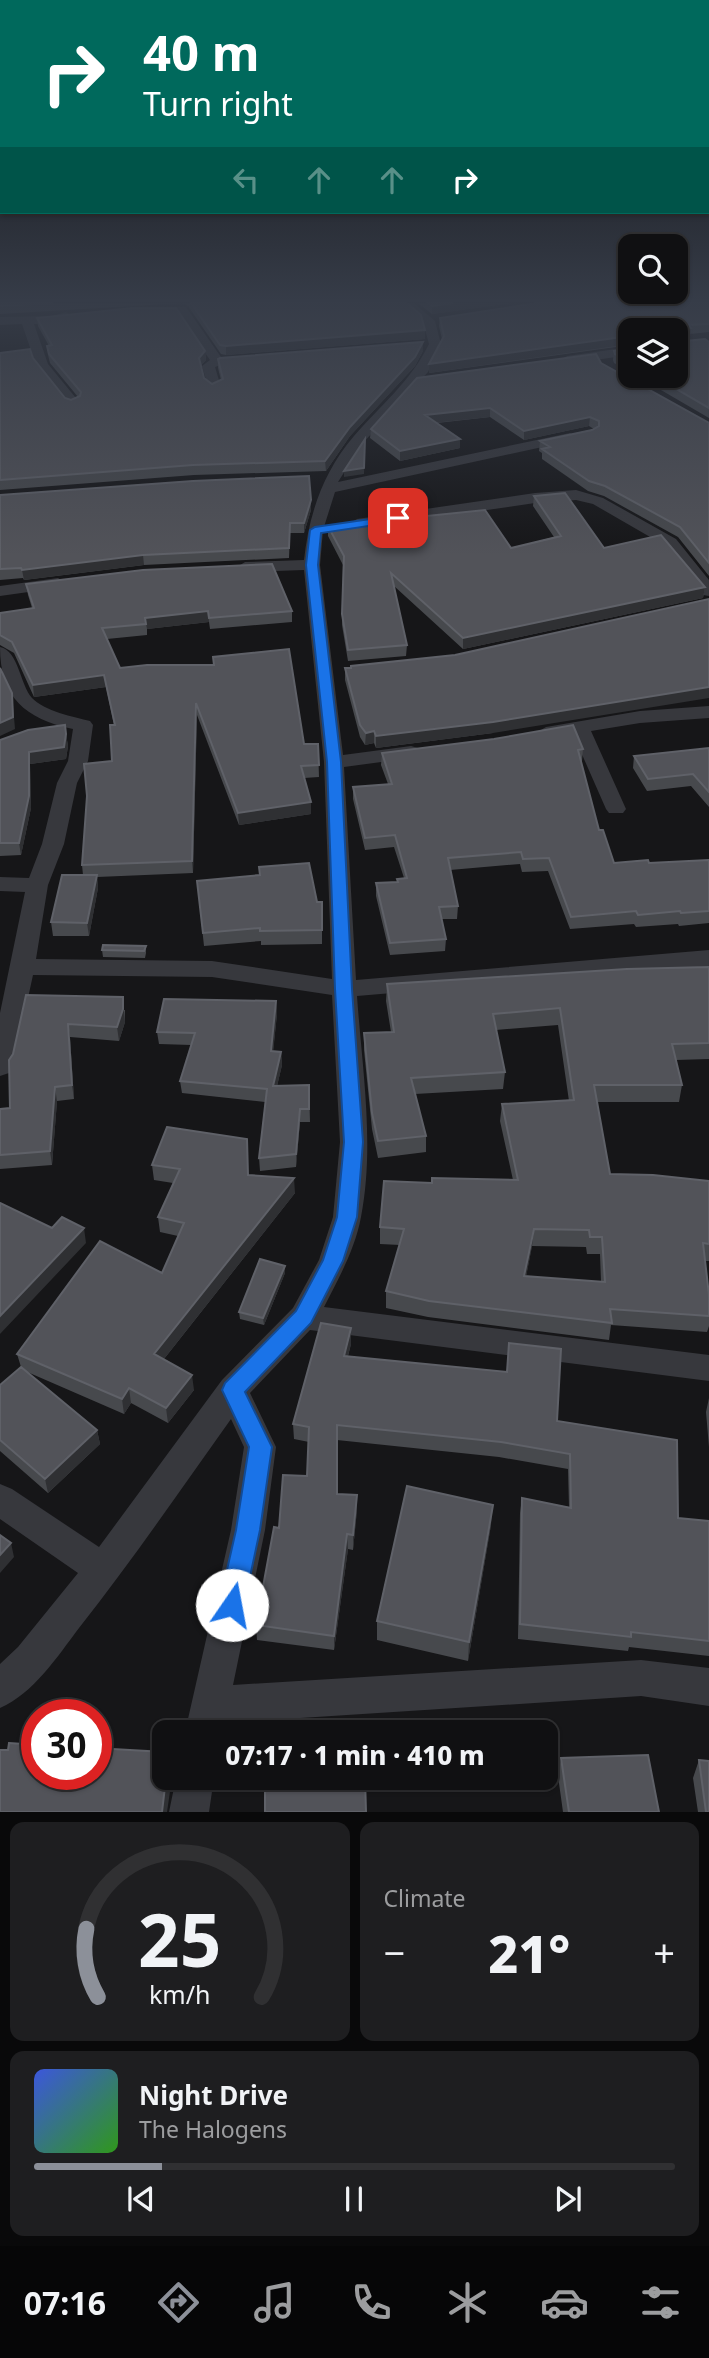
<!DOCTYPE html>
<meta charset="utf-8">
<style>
body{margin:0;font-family:"Noto Sans",sans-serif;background:#1e1e20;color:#f1f3f6;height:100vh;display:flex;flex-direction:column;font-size:26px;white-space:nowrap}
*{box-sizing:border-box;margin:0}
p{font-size:23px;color:#9c9d9f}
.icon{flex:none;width:38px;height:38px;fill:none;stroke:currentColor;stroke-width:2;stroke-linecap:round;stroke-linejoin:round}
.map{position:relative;height:1812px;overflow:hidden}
.drawer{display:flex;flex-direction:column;gap:10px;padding:10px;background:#09090a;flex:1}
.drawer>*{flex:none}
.banner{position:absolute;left:0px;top:0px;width:710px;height:214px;box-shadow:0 2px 5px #0004,0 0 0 2px #303032;background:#00695c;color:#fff;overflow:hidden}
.tools{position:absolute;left:618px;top:234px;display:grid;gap:14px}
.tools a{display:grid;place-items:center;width:70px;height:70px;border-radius:14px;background:#101012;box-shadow:0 2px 5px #0004,0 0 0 2px #303032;font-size:35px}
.speed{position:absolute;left:21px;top:1699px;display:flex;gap:14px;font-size:35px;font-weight:700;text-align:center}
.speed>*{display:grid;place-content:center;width:91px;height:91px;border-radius:50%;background:#101012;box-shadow:0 2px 5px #0004,0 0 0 2px #303032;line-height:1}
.speed .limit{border:10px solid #d22;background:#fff;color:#111}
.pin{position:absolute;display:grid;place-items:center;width:60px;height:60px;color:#fff;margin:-30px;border-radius:14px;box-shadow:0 4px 10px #0006}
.me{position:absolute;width:77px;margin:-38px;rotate:12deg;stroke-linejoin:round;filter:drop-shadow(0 0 5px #0008)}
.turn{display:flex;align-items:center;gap:24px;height:147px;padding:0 28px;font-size:32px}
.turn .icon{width:91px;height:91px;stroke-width:2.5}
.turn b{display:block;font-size:49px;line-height:60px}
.lanes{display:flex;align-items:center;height:66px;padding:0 28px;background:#0003;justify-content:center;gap:35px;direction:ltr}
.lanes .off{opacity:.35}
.big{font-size:52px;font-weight:800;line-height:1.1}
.drawer .tile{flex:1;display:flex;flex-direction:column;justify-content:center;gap:10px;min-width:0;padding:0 24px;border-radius:14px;background:#1e1e20}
.drawer .dial{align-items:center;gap:0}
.dial svg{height:182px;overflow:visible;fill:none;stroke:#303032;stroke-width:7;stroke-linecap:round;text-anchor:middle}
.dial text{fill:#f1f3f6;stroke:none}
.song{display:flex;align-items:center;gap:21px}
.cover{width:84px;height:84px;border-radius:10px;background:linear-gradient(135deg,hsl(230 70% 55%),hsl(110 70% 35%))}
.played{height:7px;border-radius:4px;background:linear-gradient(90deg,#8c9099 20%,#303032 20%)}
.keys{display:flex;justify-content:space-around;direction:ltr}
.heat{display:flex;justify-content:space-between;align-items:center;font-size:38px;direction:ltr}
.drawer .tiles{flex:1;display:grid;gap:10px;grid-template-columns:1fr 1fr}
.tile:last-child{grid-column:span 2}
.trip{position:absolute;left:152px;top:1720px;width:406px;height:70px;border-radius:14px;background:#101012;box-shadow:0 2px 5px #0004,0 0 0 2px #303032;font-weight:800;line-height:70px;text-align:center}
.tab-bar{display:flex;height:112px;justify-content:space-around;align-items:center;background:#060607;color:#9c9d9f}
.tab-bar .icon{width:49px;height:49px}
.tab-bar .active{color:#8c9099}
.tab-bar b{font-size:32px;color:#f1f3f6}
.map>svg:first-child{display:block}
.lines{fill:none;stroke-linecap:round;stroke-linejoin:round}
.minor{fill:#37383d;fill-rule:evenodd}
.wall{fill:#47494d;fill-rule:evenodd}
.shaded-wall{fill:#2f3033}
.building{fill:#525359;stroke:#5f6168;stroke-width:2;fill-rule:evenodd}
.route{fill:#1a73e8;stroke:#114b97;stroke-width:2}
</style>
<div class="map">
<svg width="709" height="1812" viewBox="0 0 709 1812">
<rect width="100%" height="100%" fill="#161618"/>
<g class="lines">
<path class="minor" d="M401 303H414L435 321 441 344 428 372 362 444 338 482 570 433 577 437 570 441 335 492 323 530 320 565 343 755 411 746 418 748 421 752 418 756 411 758 344 767 356 980 709 950V966L357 996C362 1068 375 1145 361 1217 355 1249 339 1278 324 1307L709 1355V1381L310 1330 250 1393 276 1447 265 1530 233 1685 641 1660 709 1668V1706L641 1696 225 1723 223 1732H185L231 1530 244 1447 231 1419C181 1489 132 1561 79 1628 57 1657 34 1693 0 1708V1664L18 1647 78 1573 0 1519V1484L12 1489 99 1547 222 1380 293 1308 319 1260 333 1217 340 1142 332 995 212 977 33 975 13 1067 9 1073 0 1076V1013L25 892 0 891V877L29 878 42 844 57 783 68 761 73 729C25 719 0 697 0 647 19 651 20 685 32 698 44 711 74 717 90 721L93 725 88 761 77 783 64 844 48 885 36 959 212 961 332 979 324 762 304 570 245 572 237 567 245 562 304 560C309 514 323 472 354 436 380 406 411 381 429 344L423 322Z
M145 307H186L221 357 249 356 255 360C244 368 228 361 215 367L221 387 214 391 209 390 202 366 210 360 178 314H149L143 310Z
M66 312 72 316C61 324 47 324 34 324L48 364 80 403 73 407 68 406 36 365 22 324 0 325V317L52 316Z
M630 347V355L567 364 561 360 567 356Z
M576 490 603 498 676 539 709 580V596L703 595 664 545 593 504 576 500 535 503 357 529 349 524 357 519 535 493Z
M58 578 66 583 64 587 0 596V586Z
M709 706V718L640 723 591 731 626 809 623 813H609L606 809 573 734 546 739 536 733 546 727 640 711Z
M176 1778H214L209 1812H169Z"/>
</g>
<path class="wall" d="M0 303H407L425 330V339L226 355 221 354 188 306 183 303 0 314Z
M418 303H511L432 314Z
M709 303V332L690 334V336L676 339 630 331V345L429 373V364L442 339 439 326 440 318Z
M37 318 205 351 206 360 201 365 204 378 212 384 221 380 218 368V359L423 342V351L415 366 350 436 326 471 194 475 0 490V353L33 358 65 398 71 400 78 397 50 363 48 355 47 346H49L38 326Z
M709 342V418L637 376H676Z
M630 348V372L614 363 613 360 614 351Z
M601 363 709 423V576L678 537 604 496 588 491 542 459V453L539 451 540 441 594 429 589 426 524 440 490 417 437 423 460 439V448L400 461 370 438 371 429Z
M0 495 311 510 304 533H290L289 558 144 565 24 580 23 578 0 580Z
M534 496 604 548 705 587 703 598 463 649 394 586 407 645 406 656 348 661 342 625 343 565 328 536V526L511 548 554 537 533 506Z
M26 584 292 611V622L210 629 209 622 147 629V635L107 639 120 668 304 744H318L319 777 304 778 311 814 239 825 197 715 193 873 97 877 98 888 89 936H53L51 922 83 875 82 865 112 761 114 725 106 687 34 697 14 653 0 645V613L32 608 28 595Z
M455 655 493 733 376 748 374 743 365 745 360 737 345 680V668Z
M66 734 68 746 66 759 30 764 31 808 21 855 0 856V740Z
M709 748V807L691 786 647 791 633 768 634 756Z
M583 749 582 761H581L599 830 614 863H649L709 860V923L679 926 678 924 636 927 634 924 570 929 548 871 522 872 520 864 450 870 458 906 457 919H441L446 939 445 951 390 955 376 896V883L397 882V879L404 878 394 847 365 850 353 799V787L388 784 381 765 382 753Z
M259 867 317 902H322V944L261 945V941L204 946 197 881 259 875Z
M146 946V953L145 958 103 957 102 950Z
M709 967V1059L676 1060 682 1085 679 1102H597L610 1174 709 1181V1261H705L709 1295V1326L707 1332 611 1325 609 1340 428 1317 386 1308V1291L400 1245 380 1244V1227L431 1183 513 1180 500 1121 502 1104 569 1101 558 1025 496 1030 505 1072 503 1089 415 1094 426 1136V1152L378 1158 372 1129 364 1050V1033L391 1032 386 1001 387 984ZM532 1246 586 1247 587 1254H600L601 1282 526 1276Z
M26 995 125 1010V1022L119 1041 70 1037 74 1099 57 1101 52 1165 0 1169V1109L10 1108 13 1054Z
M276 1001 277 1014 273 1051 281 1052 282 1065 277 1086 309 1085 310 1122H300L296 1167 260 1171 259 1158 265 1102 182 1093 180 1081 191 1045 159 1044 157 1032Z
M152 1165 248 1175 295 1193 164 1359 194 1390 168 1423 131 1403 124 1414 25 1371 97 1430 100 1444 48 1493 0 1451V1385L21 1367 17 1354 162 1273 178 1236 160 1232 158 1217 173 1183 154 1180Z
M285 1266V1273L264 1325 240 1319 239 1312Z
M351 1328V1344L348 1356 557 1421 678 1518 709 1521V1656L629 1647 628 1651 518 1639 520 1513 522 1498 569 1507 568 1469 499 1457 337 1440V1494L357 1510 353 1550 348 1549 334 1650 257 1640 256 1625 279 1528 307 1476 309 1442 294 1439 293 1424Z
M709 1398V1447L706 1412Z
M491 1525 468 1661 377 1640V1621Z
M561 1758 659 1812H563L558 1776Z
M699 1760 709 1812H698L693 1778Z"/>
<path class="shaded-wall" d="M453 303H511L432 314V306Z
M691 328 690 336 676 339 675 331Z
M425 330V339L226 355V346Z
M630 336V344L429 373V364Z
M423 342V351L415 366 350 436 326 471 325 461 350 427Z
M205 351 206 360 199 367V358Z
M490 408V417L424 424 425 415Z
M590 417 589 426 524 440V431Z
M460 439V448L400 461V451Z
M365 445 364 474 344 477V471Z
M311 500V510L304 533V523Z
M143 555 144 565 24 580 22 570Z
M705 587 703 598 463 649V638Z
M208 611 209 622 147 629 145 618Z
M104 675 106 687 34 697 33 685Z
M709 687V698L493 733 376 748V736Z
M12 693 15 729 0 736V723Z
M196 703 197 715 193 873 192 861Z
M374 731V743L365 745 366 733Z
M66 734 68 746 66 759 30 764 31 808 21 855 19 843 29 752Z
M311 802V814L239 825 238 813Z
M97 875 98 888 89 936 87 923Z
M123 997 125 1022 119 1041 117 1027Z
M276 1001 277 1014 272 1064 271 1051Z
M68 1024 70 1037 74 1099 72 1085Z
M281 1052 282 1065 274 1099 273 1086Z
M55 1087 57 1101 52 1165 50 1151Z
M300 1109V1122L296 1167V1154Z
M294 1178 295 1193 156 1369 154 1354Z
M84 1228 86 1243 0 1334V1316Z
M534 1229 532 1246 523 1293 524 1276Z
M285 1266V1273L264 1325 263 1318Z
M351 1328V1344L344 1371V1356Z
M192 1375 194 1390 168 1423 166 1408Z
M129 1388 131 1403 124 1414 122 1399Z
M97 1430 100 1444 48 1493 45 1479Z
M357 1495V1510L353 1550V1535Z
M493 1505 491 1525 468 1661 469 1642Z
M347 1534 348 1549 334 1650V1636Z
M11 1543 14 1557 0 1573V1555Z
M166 1778H172L167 1812H162Z"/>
<path class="building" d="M0 303H53L0 306Z
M191 303H407L421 315 425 330 226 346 220 345Z
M428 303H453L432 306Z
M537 303H709V324L688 325 691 328 675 331H630V336L429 364 444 336 440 318Z
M133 308H176L205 351 199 358 204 378 212 384 223 379 218 359 220 358 423 342 415 357 350 427 325 461 193 465 0 480V353L30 349 33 358 65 398 71 400 80 396 81 392 49 354 47 346 52 345 37 318Z
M705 339 709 342V408L654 376H676V342Z
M630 348V363L615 354 614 351Z
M596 354 601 363 709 423V563L680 527 605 486 589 481 542 449 550 447 540 441 592 430 599 426V421L590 417 524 431 490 408 425 415 460 439 400 451 371 429 417 378Z
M365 439 364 468 344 471Z
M309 476 311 500 304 523H290L289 548 143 555 22 570 21 568 0 569V495L193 481Z
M565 493 604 548 661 535 705 587 463 638 391 573 407 645 348 650 342 614 344 556 328 526 485 510 511 548 561 536 534 496Z
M272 564 292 611 209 618 208 611 145 618 146 624 102 628 120 668 147 665H214L213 657 289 649 304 744H318L319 765 301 766 311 802 238 813 196 703 192 861 82 865 87 796 84 764 112 761 110 725H115L104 675 33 685 12 642 0 635V613L34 608 26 584 143 570Z
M709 599V687L493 722 376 736 374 731 366 733 360 725 345 668H351V666L455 655Z
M0 668 12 693 13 717 0 723Z
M65 725 66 734 64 747 29 752V796L19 843H0V740L28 730Z
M573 725 583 749 578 750 599 830H603L614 863 648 860 649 863 709 860V911L681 913 680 911 638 915 636 911 571 917 549 858 523 859 521 852 448 858 458 906 439 907 446 939 390 943 376 883 398 882 397 879 407 878 395 835 365 838 353 787 392 784 382 753 494 739Z
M709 748V792L693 774 648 779 634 756Z
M309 863 317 902H322V930L260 931V928L203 933 197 881 260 875 259 867Z
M62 875H97L87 923 51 922Z
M103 945 146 946 144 951 102 950Z
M709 967V1043L672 1044 682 1085H594L610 1174 653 1175 709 1181V1244L703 1243 709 1295V1316L610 1309 612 1323 429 1301 386 1291 404 1229 380 1227 384 1181 432 1183V1178L518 1180 502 1104 574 1100 560 1008 493 1014 505 1072 411 1078 426 1136 378 1141 372 1113 364 1033 394 1032 387 984 627 969ZM534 1229 589 1230 590 1237H602L605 1282 524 1276Z
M26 995 123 997V1009L117 1027 68 1024 72 1085 55 1087 50 1151 0 1155V1109L10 1108 9 1060 13 1054Z
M164 999 276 1001 271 1051 281 1052 273 1086 309 1085V1109H300L296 1154 259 1158 267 1089 180 1081 195 1033 157 1032Z
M167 1127 247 1139 248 1175 294 1178 154 1354 192 1375 166 1408 129 1388 122 1399 17 1354 100 1241 162 1273 184 1223 158 1217 180 1169 152 1165Z
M0 1203 52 1228 62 1217 84 1228 0 1316Z
M260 1259 285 1266 263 1318 239 1312Z
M321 1323 351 1328 344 1356 507 1372 509 1343 561 1349 557 1421 677 1440 678 1518 709 1521V1641L631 1632V1637L520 1624 522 1498 571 1508 570 1454 501 1442 337 1425V1494L357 1495 353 1535 347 1534 334 1636 256 1625 274 1527 279 1528 283 1475 307 1476 309 1427 293 1424Z
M21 1367 97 1430 45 1479 0 1440V1385Z
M407 1486 493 1505 469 1642 377 1621Z
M0 1535 11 1543 0 1555Z
M9 1743 37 1745V1774H96V1748L164 1752V1778H166L162 1812H0V1750H8Z
M648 1755 659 1812H569L561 1758Z
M699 1760 709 1761V1812H706Z
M265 1778H365L366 1812H265Z"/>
<linearGradient id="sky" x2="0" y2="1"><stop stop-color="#0c0c0d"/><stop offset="0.54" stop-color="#363c48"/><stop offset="1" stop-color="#363c48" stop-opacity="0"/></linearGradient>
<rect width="709" height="556" fill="url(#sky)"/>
<path class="route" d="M398 515 402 516V521L321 533 318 565 341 762 352 989 363 1142 357 1217 343 1261 311 1323 245 1392 272 1447 260 1530 244 1605 240 1614 232 1617 223 1614 219 1605 236 1530 249 1447 222 1390 225 1383 296 1311 323 1260 337 1217 344 1142 335 989 327 762 306 565 310 530 315 527Z"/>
</svg>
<div class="tools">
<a><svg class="icon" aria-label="search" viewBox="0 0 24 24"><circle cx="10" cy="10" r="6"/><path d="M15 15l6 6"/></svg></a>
<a><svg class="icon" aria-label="layers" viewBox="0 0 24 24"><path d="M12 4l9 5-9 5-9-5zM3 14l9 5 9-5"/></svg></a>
</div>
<div class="speed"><div class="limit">30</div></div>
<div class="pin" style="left:398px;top:518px;background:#d93025"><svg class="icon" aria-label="arrive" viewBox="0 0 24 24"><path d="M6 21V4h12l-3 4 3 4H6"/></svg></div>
<svg class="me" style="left:232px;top:1605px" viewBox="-20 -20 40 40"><circle r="19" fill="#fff"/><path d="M0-13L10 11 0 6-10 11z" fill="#1a73e8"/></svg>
<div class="trip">07:17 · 1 min · 410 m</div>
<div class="banner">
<div class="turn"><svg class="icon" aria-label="right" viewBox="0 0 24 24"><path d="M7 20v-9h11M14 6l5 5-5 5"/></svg><div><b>40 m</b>Turn right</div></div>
<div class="lanes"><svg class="icon off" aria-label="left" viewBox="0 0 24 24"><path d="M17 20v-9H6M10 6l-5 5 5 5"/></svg><svg class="icon off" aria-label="ahead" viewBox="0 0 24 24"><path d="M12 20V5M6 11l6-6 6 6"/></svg><svg class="icon off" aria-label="ahead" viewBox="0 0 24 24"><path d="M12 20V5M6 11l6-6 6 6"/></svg><svg class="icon" aria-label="right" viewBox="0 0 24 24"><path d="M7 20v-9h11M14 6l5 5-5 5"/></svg></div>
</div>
</div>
<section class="drawer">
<div class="tiles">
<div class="tile dial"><svg viewBox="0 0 100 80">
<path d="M14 69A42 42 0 1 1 86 69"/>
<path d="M14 69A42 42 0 0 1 9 39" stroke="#8c9099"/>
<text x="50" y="56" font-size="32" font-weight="700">25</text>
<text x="50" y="72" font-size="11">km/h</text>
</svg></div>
<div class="tile"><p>Climate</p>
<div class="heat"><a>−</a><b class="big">21°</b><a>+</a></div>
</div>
<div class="tile">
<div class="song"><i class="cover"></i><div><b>Night Drive</b><p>The Halogens</p></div></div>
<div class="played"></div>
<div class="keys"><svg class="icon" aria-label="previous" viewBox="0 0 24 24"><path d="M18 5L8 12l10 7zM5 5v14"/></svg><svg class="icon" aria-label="pause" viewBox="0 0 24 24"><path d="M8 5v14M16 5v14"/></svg><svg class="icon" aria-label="next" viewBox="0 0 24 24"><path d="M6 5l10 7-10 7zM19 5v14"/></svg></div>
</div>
</div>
</section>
<nav class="tab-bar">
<b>07:16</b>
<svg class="icon active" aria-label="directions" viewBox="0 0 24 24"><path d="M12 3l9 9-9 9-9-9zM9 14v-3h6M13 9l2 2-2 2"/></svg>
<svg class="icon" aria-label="music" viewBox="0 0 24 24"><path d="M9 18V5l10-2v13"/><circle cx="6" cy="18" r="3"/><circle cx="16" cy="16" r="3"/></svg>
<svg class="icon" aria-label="phone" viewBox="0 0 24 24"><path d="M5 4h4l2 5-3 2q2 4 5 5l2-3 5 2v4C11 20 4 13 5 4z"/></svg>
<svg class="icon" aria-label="climate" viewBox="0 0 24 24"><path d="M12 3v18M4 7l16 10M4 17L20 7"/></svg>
<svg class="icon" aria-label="car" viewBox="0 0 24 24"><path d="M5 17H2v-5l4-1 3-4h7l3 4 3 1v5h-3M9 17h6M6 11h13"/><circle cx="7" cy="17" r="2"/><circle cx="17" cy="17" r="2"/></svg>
<svg class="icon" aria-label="filters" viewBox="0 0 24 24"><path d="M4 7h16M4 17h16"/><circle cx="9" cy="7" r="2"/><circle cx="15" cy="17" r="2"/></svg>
</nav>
